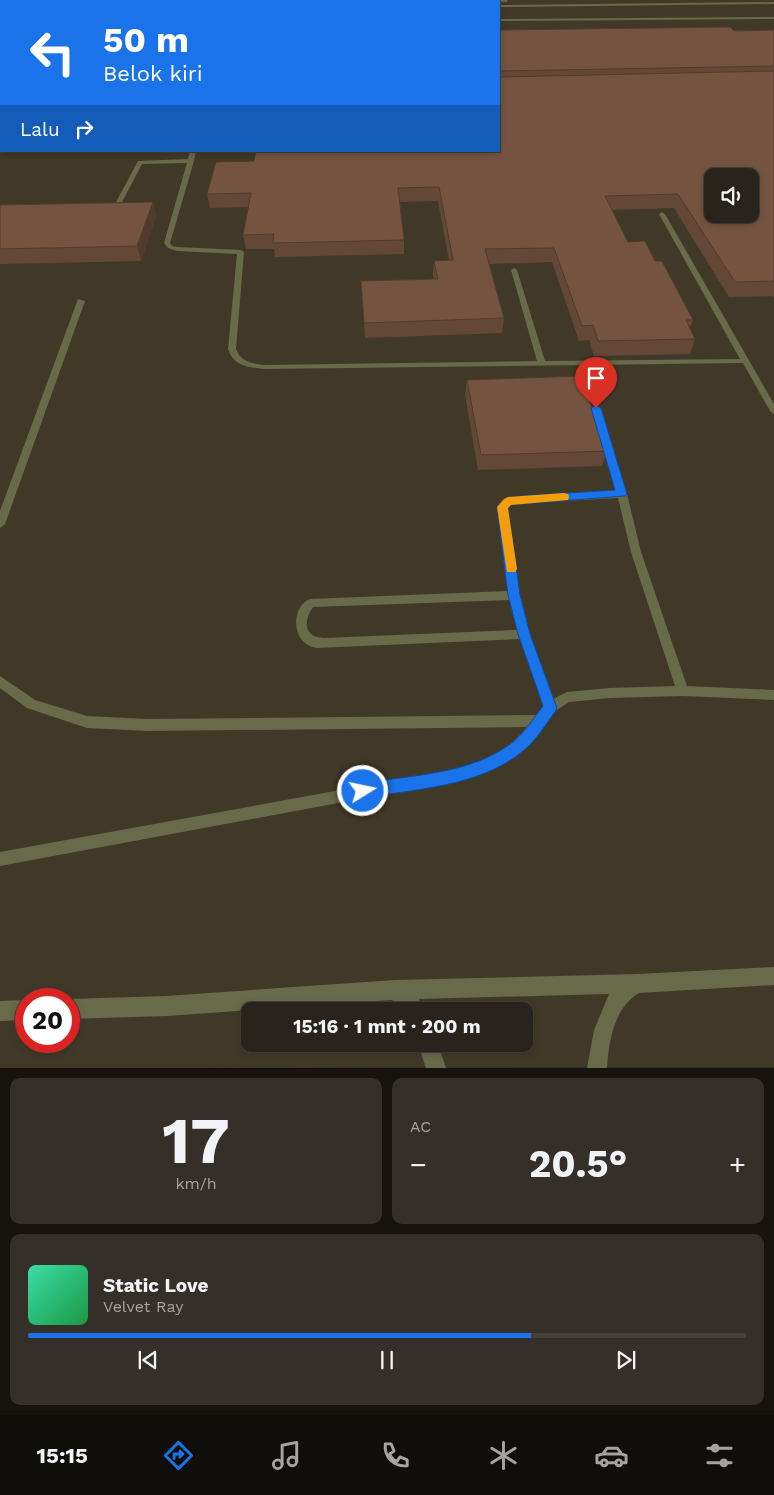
<!DOCTYPE html>
<html lang="id">
<meta charset="utf-8">
<style>
body{margin:0;font-family:"Work Sans",sans-serif;background:#342f29;color:#f1f3f6;height:100vh;display:flex;flex-direction:column;font-size:19px;white-space:nowrap}
*{box-sizing:border-box;margin:0}
p{font-size:16px;color:#a5a4a3}
.icon{flex:none;width:28px;height:28px;fill:none;stroke:currentColor;stroke-width:2;stroke-linecap:round;stroke-linejoin:round}
.map{position:relative;height:1068px;overflow:hidden}
.drawer{display:flex;flex-direction:column;gap:10px;padding:10px;background:#16130f;flex:1}
.drawer>*{flex:none}
.top-card{position:absolute;left:0px;top:0px;width:500px;height:152px;box-shadow:0 2px 8px #0003,0 0 0 1px #44403b;background:#1a73e8;color:#fff;overflow:hidden}
.tools{position:absolute;left:704px;top:168px;display:grid;gap:10px}
.tools a{display:grid;place-items:center;width:55px;height:55px;border-radius:10px;background:#28231c;box-shadow:0 2px 8px #0003,0 0 0 1px #44403b;font-size:25px}
.speed{position:absolute;left:15px;top:988px;display:flex;gap:10px;font-size:25px;font-weight:700;text-align:center}
.speed>*{display:grid;place-content:center;width:65px;height:65px;border-radius:50%;background:#28231c;box-shadow:0 2px 8px #0003,0 0 0 1px #44403b;line-height:1}
.speed .limit{border:8px solid #d22;background:#fff;color:#111}
.pin{position:absolute;display:grid;place-items:center;width:42px;height:42px;color:#fff;margin:-51px -21px;border-radius:50% 50% 50% 0;rotate:-45deg;box-shadow:0 0 5px #0007}
.pin .icon{rotate:45deg}
.me{position:absolute;width:55px;margin:-28px;rotate:80deg;stroke-linejoin:round;filter:drop-shadow(0 0 4px #0008)}
.turn{display:flex;align-items:center;gap:18px;height:105px;padding:0 20px;font-size:22px}
.turn .icon{width:65px;height:65px;stroke-width:2.5}
.turn b{display:block;font-size:35px;line-height:42px}
.then{display:flex;align-items:center;height:48px;padding:0 20px;background:#0003;gap:10px;font-size:19px}
.big{font-size:38px;font-weight:700;line-height:1.1}
.drawer .tile{flex:1;display:flex;flex-direction:column;justify-content:center;gap:8px;min-width:0;padding:0 18px;border-radius:10px;background:#342f29}
.drawer .dial{align-items:center;gap:0}
.dial b{font-size:65px;line-height:1}
.song{display:flex;align-items:center;gap:15px}
.cover{width:60px;height:60px;border-radius:8px;background:linear-gradient(135deg,hsl(160 70% 55%),hsl(140 70% 35%))}
.played{height:5px;border-radius:2px;background:linear-gradient(90deg,#1a73e8 70%,#44403b 70%)}
.keys{display:flex;justify-content:space-around;direction:ltr}
.heat{display:flex;justify-content:space-between;align-items:center;font-size:28px;direction:ltr}
.drawer .tiles{flex:1;display:grid;gap:10px;grid-template-columns:1fr 1fr}
.tile:last-child{grid-column:span 2}
.trip{position:absolute;left:241px;top:1002px;width:292px;height:50px;border-radius:10px;background:#28231c;box-shadow:0 2px 8px #0003,0 0 0 1px #44403b;font-weight:700;line-height:50px;text-align:center}
.tab-bar{display:flex;height:80px;justify-content:space-around;align-items:center;background:#100e0b;color:#a5a4a3}
.tab-bar .icon{width:35px;height:35px}
.tab-bar .selected{color:#1a73e8}
.tab-bar b{font-size:22px;color:#f1f3f6}
.map>svg:first-child{display:block}
.built{fill:#413928;fill-rule:evenodd}
.lines{fill:none;stroke-linecap:round;stroke-linejoin:round}
.service{fill:#676b49;fill-rule:evenodd}
.minor{fill:#676b49;fill-rule:evenodd}
.wall{fill:#644837}
.shaded-wall{fill:#513b2d}
.building{fill:#745440;stroke:#513b2d;fill-rule:evenodd}
.route{fill:#1a73e8;stroke:#114b97}
.slow{fill:#f59e0b}
</style>
<div class="map">
<svg width="774" height="1068" viewBox="0 0 774 1068">
<rect width="100%" height="100%" fill="#352f25"/>
<path class="built" d="M0 0H774V1067L0 1068ZM1 1H499V151H1ZM712 176H750V214H712ZM26 999H69V1041H26ZM250 1011H525V1044H250Z"/>
<g class="lines">
<path class="service" d="M450 0H507L508 1 506 2Z
M774 2V4L499 7V5Z
M774 17V19L499 21V19Z
M190 151H196L194 161 170 243 172 246 177 247 241 250 244 252 236 349C241 362 251 363 263 365L537 361 511 270 514 268 517 270 545 361 740 359 659 214 662 212 665 214 774 404V414L770 411 743 363 263 369C247 367 234 366 228 349L237 254 177 251 168 248 164 243 187 163 142 164 121 204 118 206 115 204 138 161 188 159Z
M78 299 85 301 5 524 0 528V511Z
M596 405 600 408 626 490 641 552 687 686 774 690V700L683 696 610 698 569 702 554 712 523 750 493 769 456 781 0 866V852L456 769C488 759 505 753 527 727L148 731 87 728 27 708 0 688V676L35 700 87 716 148 719 536 715 544 707 520 639 316 648C289 643 292 605 310 599L508 591 498 507 505 498 616 491 592 408ZM618 498 631 552 675 686 610 688 567 692 553 699 530 634 519 595 508 508 511 504ZM510 600 517 630 324 638C304 638 303 621 313 607Z"/>
<path class="minor" d="M774 967V985L639 993C614 1008 609 1040 607 1068H587L594 1030 609 994 419 999 424 1011H404L392 1000 166 1016 69 1019V999L166 996 395 980 637 974Z
M26 1000V1020L0 1021V1001Z
M418 1044H438L446 1068H426Z"/>
</g>
<path class="wall" d="M499 30H774V297L773 296 729 297 674 208 612 210 628 242 655 261 693 320 690 328 695 339 690 354 594 356 589 340 579 341 552 262 489 264 504 318 502 333 365 338 361 281 434 279 433 275 434 261 449 260 438 201 400 202 404 240V254L275 257 274 249H246L243 235 248 207 210 208 207 194 254 161 499 151Z
M153 202 156 216 141 261 0 264V205Z
M467 380 607 451 602 466 478 470 465 395Z"/>
<path class="shaded-wall" d="M1 21V36L0 37V22Z
M153 202 156 216 141 261 137 246Z"/>
<path class="building" d="M32 0 31 1H1V21L0 22V1Z
M730 27 734 31 774 30V66L500 71 499 74V30Z
M774 71V281L735 282 678 194 605 196 628 242 645 241 655 261H662L693 320H686L695 339 598 341 593 325 582 326 554 248 485 249 504 318 364 323 361 281 438 279 434 261 453 260 439 187 398 188 404 240 273 243 274 234 243 235 251 193 207 194 216 162 254 161 256 151H499V75L500 77ZM712 176H750V214H712Z
M153 202 137 246 0 249V205Z
M581 376 607 451 481 455 467 380Z"/>
<path class="route" d="M596 405 601 408 627 494 625 496 520 504 511 505 508 508 520 595 530 634 557 708 555 712C545 725 536 741 523 751 480 787 416 789 363 798L358 796 356 791 358 786 363 783C413 775 472 774 513 742 524 733 534 718 543 706L518 634 508 595 497 507 504 499 520 496 615 490 591 408Z"/>
<path class="slow" d="M564 493 568 494 569 497 568 500 511 505 508 508 517 569 515 572H507L497 507 504 499 508 497Z"/>
</svg>
<div class="tools">
<a><svg class="icon" aria-label="sound" viewBox="0 0 24 24"><path d="M4 9h4l5-4v14l-5-4H4zM17 9q2 3 0 6"/></svg></a>
</div>
<div class="speed"><div class="limit">20</div></div>
<div class="pin" style="left:596px;top:408px;background:#d93025"><svg class="icon" aria-label="arrive" viewBox="0 0 24 24"><path d="M6 21V4h12l-3 4 3 4H6"/></svg></div>
<svg class="me" style="left:363px;top:791px" viewBox="-20 -20 40 40"><circle r="17" fill="#1a73e8" stroke="#fff" stroke-width="3"/><path d="M0-11L8 9 0 5-8 9z" fill="#fff"/></svg>
<div class="trip">15:16 · 1 mnt · 200 m</div>
<div class="top-card">
<div class="turn"><svg class="icon" aria-label="left" viewBox="0 0 24 24"><path d="M17 20v-9H6M10 6l-5 5 5 5"/></svg><div><b>50 m</b>Belok kiri</div></div>
<div class="then">Lalu<svg class="icon" aria-label="right" viewBox="0 0 24 24"><path d="M7 20v-9h11M14 6l5 5-5 5"/></svg></div>
</div>
</div>
<section class="drawer">
<div class="tiles">
<div class="tile dial"><b>17</b><p>km/h</p></div>
<div class="tile"><p>AC</p>
<div class="heat"><a>−</a><b class="big">20.5°</b><a>+</a></div>
</div>
<div class="tile">
<div class="song"><i class="cover"></i><div><b>Static Love</b><p>Velvet Ray</p></div></div>
<div class="played"></div>
<div class="keys"><svg class="icon" aria-label="previous" viewBox="0 0 24 24"><path d="M18 5L8 12l10 7zM5 5v14"/></svg><svg class="icon" aria-label="pause" viewBox="0 0 24 24"><path d="M8 5v14M16 5v14"/></svg><svg class="icon" aria-label="next" viewBox="0 0 24 24"><path d="M6 5l10 7-10 7zM19 5v14"/></svg></div>
</div>
</div>
</section>
<nav class="tab-bar">
<b>15:15</b>
<svg class="icon selected" aria-label="directions" viewBox="0 0 24 24"><path d="M12 3l9 9-9 9-9-9zM9 14v-3h6M13 9l2 2-2 2"/></svg>
<svg class="icon" aria-label="music" viewBox="0 0 24 24"><path d="M9 18V5l10-2v13"/><circle cx="6" cy="18" r="3"/><circle cx="16" cy="16" r="3"/></svg>
<svg class="icon" aria-label="phone" viewBox="0 0 24 24"><path d="M5 4h4l2 5-3 2q2 4 5 5l2-3 5 2v4C11 20 4 13 5 4z"/></svg>
<svg class="icon" aria-label="climate" viewBox="0 0 24 24"><path d="M12 3v18M4 7l16 10M4 17L20 7"/></svg>
<svg class="icon" aria-label="car" viewBox="0 0 24 24"><path d="M5 17H2v-5l4-1 3-4h7l3 4 3 1v5h-3M9 17h6M6 11h13"/><circle cx="7" cy="17" r="2"/><circle cx="17" cy="17" r="2"/></svg>
<svg class="icon" aria-label="filters" viewBox="0 0 24 24"><path d="M4 7h16M4 17h16"/><circle cx="9" cy="7" r="2"/><circle cx="15" cy="17" r="2"/></svg>
</nav>
